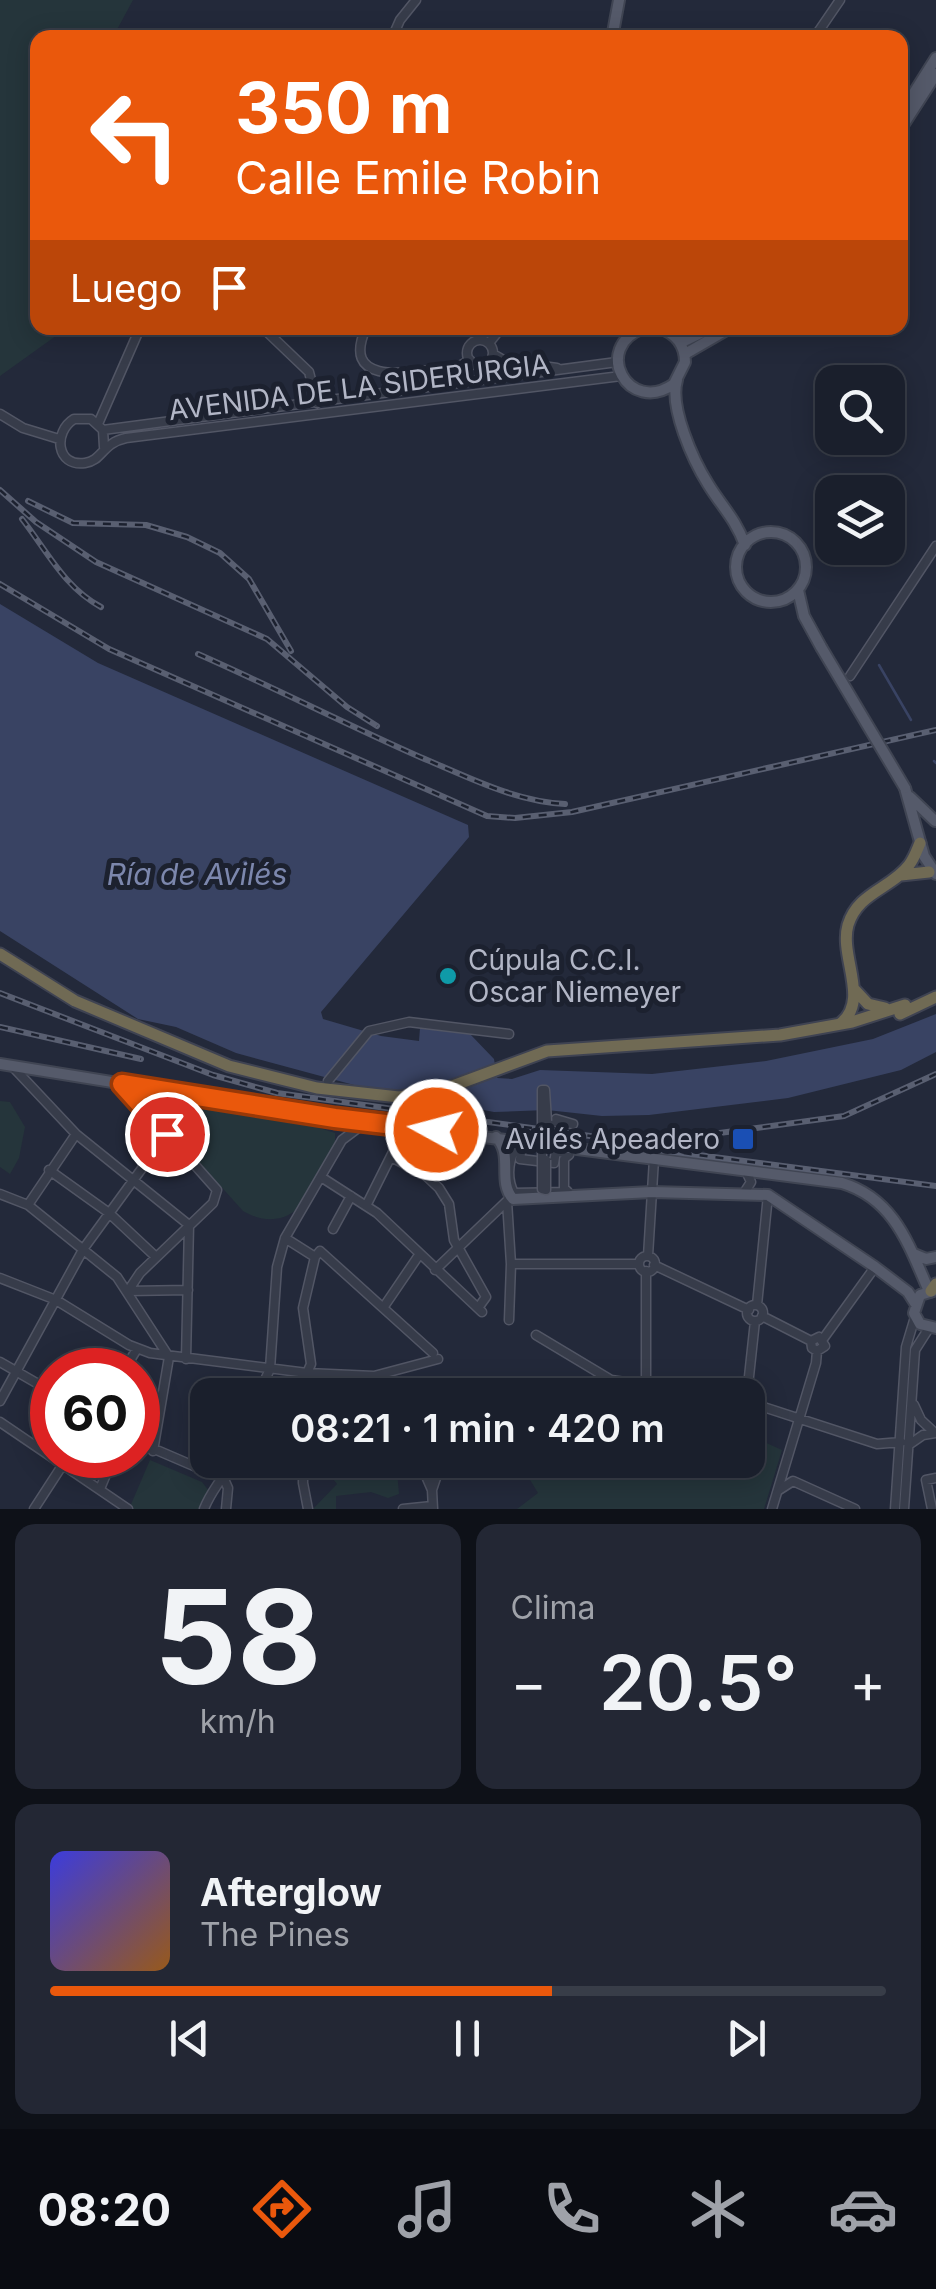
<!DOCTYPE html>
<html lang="es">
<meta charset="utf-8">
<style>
body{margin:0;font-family:Inter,sans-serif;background:#232734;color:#f1f3f6;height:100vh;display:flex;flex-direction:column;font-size:38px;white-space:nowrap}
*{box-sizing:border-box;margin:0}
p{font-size:32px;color:#9fa2a9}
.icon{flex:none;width:55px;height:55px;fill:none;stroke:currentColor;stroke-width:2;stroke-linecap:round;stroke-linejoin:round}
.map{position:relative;height:1509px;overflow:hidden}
.details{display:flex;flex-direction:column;gap:15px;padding:15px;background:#0e1118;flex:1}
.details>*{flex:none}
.guide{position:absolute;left:30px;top:30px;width:878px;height:305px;border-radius:20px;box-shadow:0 5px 25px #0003,0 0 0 2px #383d48;background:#ea580c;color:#fff;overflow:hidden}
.controls{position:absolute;left:815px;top:365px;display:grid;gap:20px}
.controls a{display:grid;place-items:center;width:90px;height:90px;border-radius:20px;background:#1a1f2c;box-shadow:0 5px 25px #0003,0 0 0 2px #383d48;font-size:50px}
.speed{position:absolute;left:30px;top:1348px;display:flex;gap:20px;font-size:50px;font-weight:700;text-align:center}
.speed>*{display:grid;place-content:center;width:130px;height:130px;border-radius:50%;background:#1a1f2c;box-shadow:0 5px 25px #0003,0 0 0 2px #383d48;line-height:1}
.speed .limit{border:15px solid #d22;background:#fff;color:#111}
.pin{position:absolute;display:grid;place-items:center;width:85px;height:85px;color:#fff;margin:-42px;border:5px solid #fff;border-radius:50%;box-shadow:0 2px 10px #0007}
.me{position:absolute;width:110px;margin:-55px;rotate:277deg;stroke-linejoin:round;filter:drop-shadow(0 0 8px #0008)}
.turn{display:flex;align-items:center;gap:35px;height:210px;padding:0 40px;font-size:45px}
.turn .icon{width:130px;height:130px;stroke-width:2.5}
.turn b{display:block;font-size:70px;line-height:85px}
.then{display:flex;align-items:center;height:95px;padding:0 40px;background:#0003;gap:20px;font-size:38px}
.big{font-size:75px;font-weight:600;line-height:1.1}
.details .card{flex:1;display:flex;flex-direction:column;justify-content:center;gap:15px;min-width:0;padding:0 35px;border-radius:20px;background:#232734}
.details .dial{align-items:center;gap:0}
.dial b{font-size:130px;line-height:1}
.song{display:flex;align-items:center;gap:30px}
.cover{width:120px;height:120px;border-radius:15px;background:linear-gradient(135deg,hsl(240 70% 55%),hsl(30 70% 35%))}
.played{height:10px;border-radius:5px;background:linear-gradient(90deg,#ea580c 60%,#383d48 60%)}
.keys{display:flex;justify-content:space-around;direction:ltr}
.heat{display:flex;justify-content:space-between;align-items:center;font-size:55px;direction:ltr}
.details .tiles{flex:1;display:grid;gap:15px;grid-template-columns:1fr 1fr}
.card:last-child{grid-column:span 2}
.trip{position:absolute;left:190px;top:1378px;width:575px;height:100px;border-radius:20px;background:#1a1f2c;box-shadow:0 5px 25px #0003,0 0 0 2px #383d48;font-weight:600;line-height:100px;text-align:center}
.tab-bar{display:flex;height:160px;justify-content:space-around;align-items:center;background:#0a0c12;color:#9fa2a9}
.tab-bar .icon{width:70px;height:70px}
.tab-bar .active{color:#ea580c}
.tab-bar b{font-size:45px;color:#f1f3f6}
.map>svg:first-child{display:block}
.green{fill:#25353b}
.water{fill:#394363}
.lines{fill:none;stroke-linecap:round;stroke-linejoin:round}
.stream{stroke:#394363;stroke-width:2.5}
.minor-casing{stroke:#525665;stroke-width:11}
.major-casing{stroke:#404553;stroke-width:14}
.highway-casing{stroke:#3f4352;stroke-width:15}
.minor{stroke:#373c4a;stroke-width:8}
.major{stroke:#555a6a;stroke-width:10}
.highway{stroke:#706a54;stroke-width:11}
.rail-casing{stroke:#595f71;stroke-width:6}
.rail{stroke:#1c212f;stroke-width:2.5;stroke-dasharray:8;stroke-linecap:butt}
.minor-bridge-casing{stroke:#525665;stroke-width:11;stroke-linecap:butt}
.major-bridge-casing{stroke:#404553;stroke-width:14;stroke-linecap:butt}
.minor-bridge{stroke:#373c4a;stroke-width:8}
.major-bridge{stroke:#555a6a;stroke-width:10}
.route-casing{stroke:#983908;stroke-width:25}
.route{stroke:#ea580c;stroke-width:18}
.culture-dot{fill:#0f9aa8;stroke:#1c212f;stroke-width:4}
.transit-dot{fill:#1a4fb4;stroke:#1c212f;stroke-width:4}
.labels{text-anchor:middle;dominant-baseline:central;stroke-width:10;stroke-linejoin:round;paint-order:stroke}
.street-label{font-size:28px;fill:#b2b6c6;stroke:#1c212f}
.poi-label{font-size:28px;fill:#b2b6c6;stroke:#1c212f;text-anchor:start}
.water-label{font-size:30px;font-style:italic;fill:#7c87ad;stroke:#1c212f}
</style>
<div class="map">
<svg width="936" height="1509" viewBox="0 0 936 1509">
<rect width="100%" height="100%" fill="#23293a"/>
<path class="green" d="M0 0H133L113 37 38 38V177L34 184 38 187V328H67L0 376Z
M134 1090 313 1126 335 1133V1142L296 1210C280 1223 260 1221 243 1211Z
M0 1101 10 1102 25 1127 19 1158 10 1174 0 1167Z
M748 1406 754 1407 750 1422 758 1425 755 1438 782 1450 764 1509H517L538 1493 518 1460H748Z
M150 1460 202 1482 209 1491 201 1509H129Z
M338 1460H396L399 1494 388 1498 371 1492 336 1496V1509H313L337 1484 330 1475 337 1469Z"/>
<path class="water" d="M0 604 98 663 468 825 469 837 321 1012 323 1019 381 1036 419 1041 420 1028 470 1034 494 1059 497 1078 512 1079 540 1070 652 1074 766 1061 873 1039 936 1014V1052L901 1070 788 1098 649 1115 602 1116 547 1110 494 1112 354 1085 236 1053 176 1027 138 1019 0 931Z"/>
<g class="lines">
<path class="stream" d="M879 665 911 720
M934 761 936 763"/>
<defs>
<path id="minor" d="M392 38 400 20 416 0
M814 38 840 0
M263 328 309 372 317 403
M366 328C337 393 425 369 459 366L470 360
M467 353a13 13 0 1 1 26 0a13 13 0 1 1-26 0Z
M489 343 501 328
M493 354 505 361 557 368
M0 414 23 428 59 439
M98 424 140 328
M103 430 617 362
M104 447 103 430 91 419H74C53 432 56 467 85 463 102 461 102 443 126 438L621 376
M850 676 936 546
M12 1066 76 1134 189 1225
M328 1081 369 1031 409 1022 509 1034
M123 1084 217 1190 213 1203 140 1273 128 1291
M547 1121 573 1124 556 1119
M522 1147 520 1159 554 1163 556 1151 569 1155 564 1159V1188L568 1192 514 1193C507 1180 508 1164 514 1151Z
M391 1157 424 1174 439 1188 449 1204 454 1240 486 1297 478 1308
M49 1170 109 1213 156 1257
M321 1177 377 1213 482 1312
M744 1193 751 1182 746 1171
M0 1194 28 1205 117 1277 169 1357
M28 1205 76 1134
M366 1206 406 1126
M333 1229 351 1196
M285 1238 315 1257
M648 1256 654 1159
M639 1264a8 8 0 1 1 16 0a8 8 0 1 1-16 0Z
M511 1264H639
M654 1265 749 1310
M435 1270 507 1201
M0 1278 56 1300 129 1345 150 1353 307 1373 374 1376 438 1359
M128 1291 188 1290
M757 1305 768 1195
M747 1313a8 8 0 1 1 16 0a8 8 0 1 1-16 0Z
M383 1308 419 1255
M762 1316 811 1341
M509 1320 511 1264 507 1201 510 1196
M536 1335 611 1380 715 1395
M823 1339 875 1267
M186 1359 189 1225
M0 1362 52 1392
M124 1370 137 1349
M380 1376 389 1395
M646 1384V1271
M258 1395 270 1369 277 1267 285 1238 342 1140 358 1128 372 1124
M306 1395 307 1373 311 1364 303 1308 315 1257 320 1251 433 1353
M461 1395 462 1393
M747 1395 755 1321
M0 1401 84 1248 167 1134
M748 1402 877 1444 901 1442
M914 1405 921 1420 935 1433
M753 1421 757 1405
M0 1422 128 1509
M138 1442 224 1479
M910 1444 923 1435 936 1433
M153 1451 169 1357
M303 1460V1483L308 1509
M419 1460 432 1490
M224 1479 228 1488 226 1509
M100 1489 114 1455
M779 1490 793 1481 855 1509
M34 1509 69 1455
M204 1509C211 1490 224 1479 231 1460
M403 1509 432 1506
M433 1509 432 1490 442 1460
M772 1509 816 1363 817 1351 812 1348 811 1341 819 1337 825 1346 817 1351
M895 1509 906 1347 915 1317
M904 1509 915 1350 929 1328
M932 1509 926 1480 936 1478"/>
<path id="major" d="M612 38 619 0
M900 115 936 58
M900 130 936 74
M644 328C591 347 628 416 674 384L685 362C685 345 675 333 659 328
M680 343 711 328
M685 354 730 328
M677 380C669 407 693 460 708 484 722 507 735 518 745 545
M736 567a35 35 0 1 1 70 0a35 35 0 1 1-70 0Z
M798 590 804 616 821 647
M905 788 924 856 936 874
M910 797 935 821
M0 1064 335 1118 842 1183C895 1199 909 1246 929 1291
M496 1137C514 1155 497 1181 513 1199L652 1192 768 1195 875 1267 908 1292 915 1303
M914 1254 926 1259 936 1257
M933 1291 920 1295 914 1313 920 1324 936 1328"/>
<path id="highway" d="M901 875 929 872
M0 954 75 1001 229 1066 317 1088 399 1097 439 1091 547 1051 780 1035 852 1022 905 1005
M854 989 868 1004 885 1008
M900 1014 936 997
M841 1023C870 1000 839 956 848 925 858 892 891 889 909 865 914 859 917 850 920 843
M931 1291 936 1284"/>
</defs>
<use href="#minor" class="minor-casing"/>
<use href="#major" class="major-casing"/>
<use href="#highway" class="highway-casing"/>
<use href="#minor" class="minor"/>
<use href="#major" class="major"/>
<use href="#highway" class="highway"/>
<defs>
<path id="rail" d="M0 490 36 522 96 562 267 639 347 707 377 726
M28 501 73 523 146 525 187 537 220 553 249 579 291 651
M22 519C47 551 64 587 101 607
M0 584 109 649 487 816 515 818 572 812 936 730
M198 654C273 687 345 724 420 757 468 777 513 801 565 804
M0 993 213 1075 277 1093 605 1138 690 1137 844 1116 936 1074
M0 1027 141 1059
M652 1149 936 1186"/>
</defs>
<use href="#rail" class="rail-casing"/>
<use href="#rail" class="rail"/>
<defs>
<path id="minor-bridge" d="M546 1160V1190L542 1189V1090H545L547 1121"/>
<path id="major-bridge" d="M821 647 905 788"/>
</defs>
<use href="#minor-bridge" class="minor-bridge-casing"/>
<use href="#major-bridge" class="major-bridge-casing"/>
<use href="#minor-bridge" class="minor-bridge"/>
<use href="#major-bridge" class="major-bridge"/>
</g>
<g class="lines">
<defs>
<path id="route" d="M167 1134 122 1084 335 1118 436 1130"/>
</defs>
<use href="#route" class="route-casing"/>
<use href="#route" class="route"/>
</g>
<circle class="culture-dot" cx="448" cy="976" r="10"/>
<rect class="transit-dot" x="731" y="1127" width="24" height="24" rx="5"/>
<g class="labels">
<g class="street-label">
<text transform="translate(359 387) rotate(-7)">AVENIDA DE LA SIDERURGIA</text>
</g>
<g class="poi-label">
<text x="468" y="960">Cúpula C.C.I.<tspan x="468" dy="32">Oscar Niemeyer</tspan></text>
<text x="720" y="1139" text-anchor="end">Avilés Apeadero</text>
</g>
<g class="water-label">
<text x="197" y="874">Ría de Avilés</text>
</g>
</g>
</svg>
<div class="controls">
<a><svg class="icon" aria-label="search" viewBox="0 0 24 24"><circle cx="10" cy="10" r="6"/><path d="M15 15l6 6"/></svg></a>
<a><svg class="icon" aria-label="layers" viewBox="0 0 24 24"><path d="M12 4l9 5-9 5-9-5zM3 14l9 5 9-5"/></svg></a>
</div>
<div class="speed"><div class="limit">60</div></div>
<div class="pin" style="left:167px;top:1134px;background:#d93025"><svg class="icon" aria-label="arrive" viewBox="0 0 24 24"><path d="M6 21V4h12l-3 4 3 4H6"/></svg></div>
<svg class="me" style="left:436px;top:1130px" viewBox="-20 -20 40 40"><circle r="17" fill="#ea580c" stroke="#fff" stroke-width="3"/><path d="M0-11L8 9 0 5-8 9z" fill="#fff"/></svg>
<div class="trip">08:21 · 1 min · 420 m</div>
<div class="guide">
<div class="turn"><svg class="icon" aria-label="left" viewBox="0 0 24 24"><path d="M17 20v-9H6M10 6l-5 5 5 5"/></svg><div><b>350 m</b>Calle Emile Robin</div></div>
<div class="then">Luego<svg class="icon" aria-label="arrive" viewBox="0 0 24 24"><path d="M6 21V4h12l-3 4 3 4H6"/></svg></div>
</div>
</div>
<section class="details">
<div class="tiles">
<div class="card dial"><b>58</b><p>km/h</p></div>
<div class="card"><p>Clima</p>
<div class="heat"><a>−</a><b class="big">20.5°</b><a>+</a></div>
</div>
<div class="card">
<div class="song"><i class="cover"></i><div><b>Afterglow</b><p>The Pines</p></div></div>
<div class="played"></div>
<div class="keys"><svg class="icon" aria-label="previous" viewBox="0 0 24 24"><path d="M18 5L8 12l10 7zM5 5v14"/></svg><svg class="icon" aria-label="pause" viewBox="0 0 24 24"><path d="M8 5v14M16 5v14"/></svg><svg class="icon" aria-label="next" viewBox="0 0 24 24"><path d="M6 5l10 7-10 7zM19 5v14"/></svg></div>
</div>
</div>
</section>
<nav class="tab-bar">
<b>08:20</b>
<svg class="icon active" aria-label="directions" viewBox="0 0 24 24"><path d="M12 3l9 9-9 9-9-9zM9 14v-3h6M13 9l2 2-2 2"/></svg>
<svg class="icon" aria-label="music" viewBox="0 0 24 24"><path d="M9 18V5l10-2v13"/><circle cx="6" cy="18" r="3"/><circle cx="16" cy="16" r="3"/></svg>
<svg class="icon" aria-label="phone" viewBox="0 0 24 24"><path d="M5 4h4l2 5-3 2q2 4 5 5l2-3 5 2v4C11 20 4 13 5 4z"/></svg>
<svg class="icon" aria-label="climate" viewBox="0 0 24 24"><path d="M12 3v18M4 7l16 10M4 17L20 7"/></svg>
<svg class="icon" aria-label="car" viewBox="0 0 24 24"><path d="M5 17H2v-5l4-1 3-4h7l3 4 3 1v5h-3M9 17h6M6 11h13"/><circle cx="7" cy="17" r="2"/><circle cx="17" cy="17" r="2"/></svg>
</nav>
